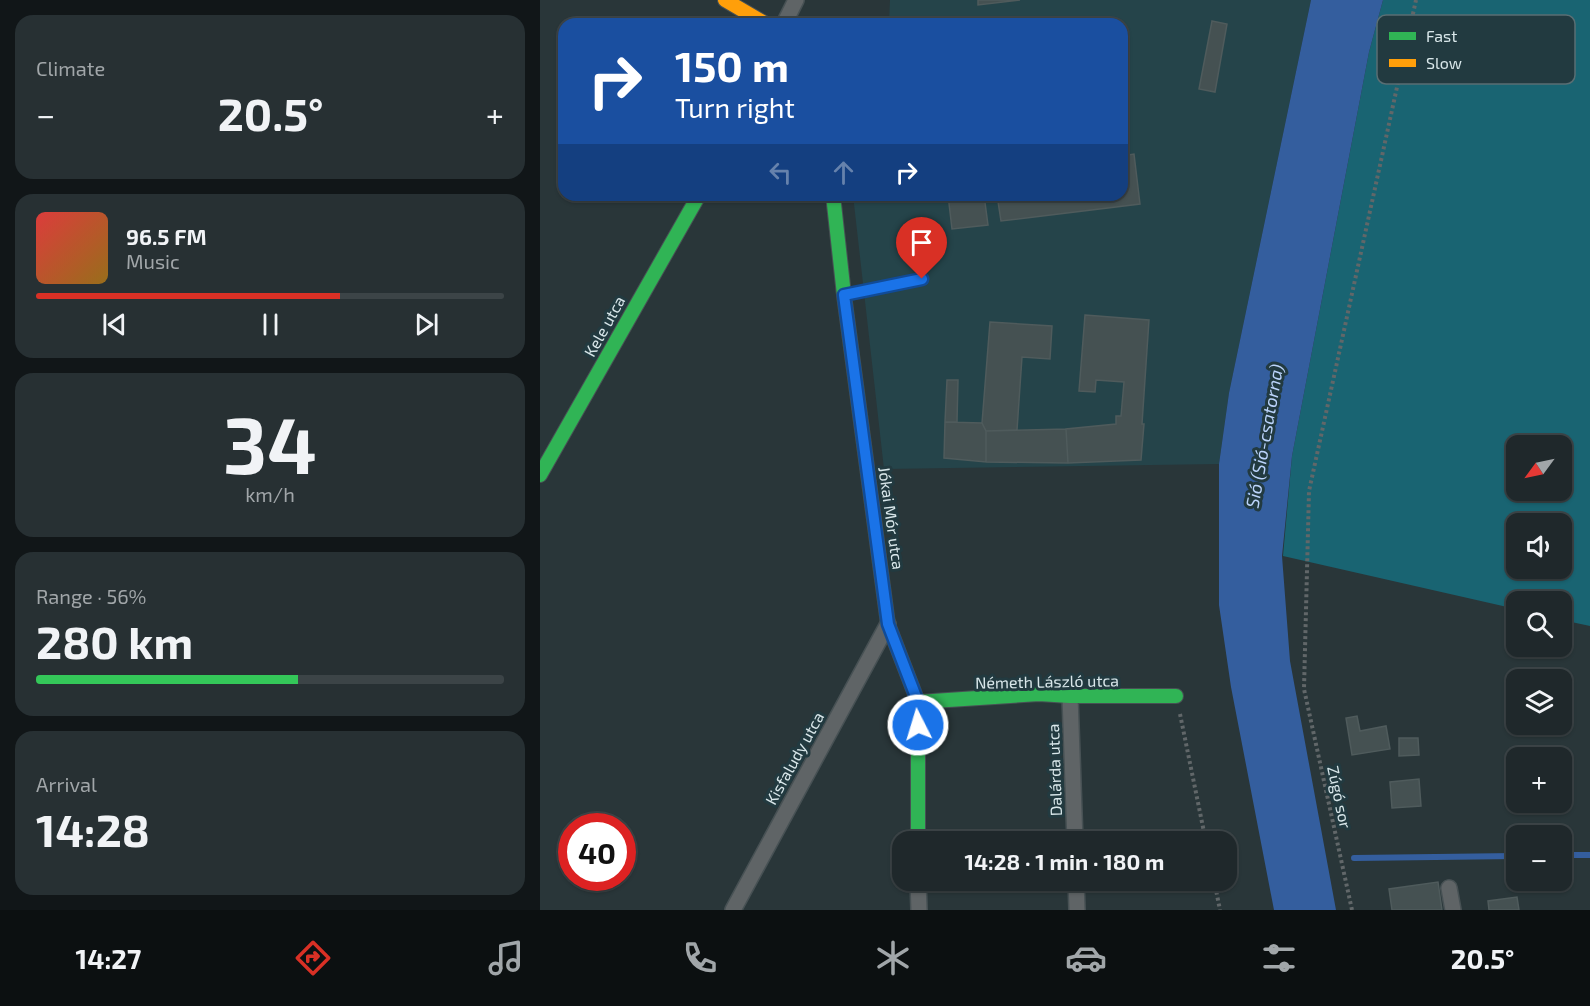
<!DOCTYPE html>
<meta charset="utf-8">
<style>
body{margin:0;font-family:"Exo 2",sans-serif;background:#273033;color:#f1f3f6;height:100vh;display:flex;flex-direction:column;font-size:22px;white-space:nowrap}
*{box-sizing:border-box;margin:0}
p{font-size:20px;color:#a1a6a9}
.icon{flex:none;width:33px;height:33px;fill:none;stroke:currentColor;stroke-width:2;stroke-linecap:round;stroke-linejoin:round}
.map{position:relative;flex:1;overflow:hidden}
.side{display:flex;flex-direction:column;gap:15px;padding:15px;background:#111618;width:540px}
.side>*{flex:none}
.guide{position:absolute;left:18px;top:18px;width:570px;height:183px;border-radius:18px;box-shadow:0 2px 4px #0004,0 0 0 2px #3c4447;background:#1a4fa0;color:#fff;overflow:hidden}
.needle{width:39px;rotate:237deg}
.tools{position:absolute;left:966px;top:435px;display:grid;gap:12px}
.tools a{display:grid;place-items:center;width:66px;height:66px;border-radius:12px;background:#1f282b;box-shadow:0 2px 4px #0004,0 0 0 2px #3c4447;font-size:30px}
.speed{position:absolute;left:18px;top:813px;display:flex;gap:12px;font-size:30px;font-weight:700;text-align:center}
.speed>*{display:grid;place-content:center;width:78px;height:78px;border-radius:50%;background:#1f282b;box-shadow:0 2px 4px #0004,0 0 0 2px #3c4447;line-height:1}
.speed .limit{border:9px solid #d22;background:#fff;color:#111}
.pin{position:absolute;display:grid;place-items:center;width:51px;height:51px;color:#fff;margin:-62px -26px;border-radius:50% 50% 50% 0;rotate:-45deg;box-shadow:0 0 6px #0007}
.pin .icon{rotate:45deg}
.me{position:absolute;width:66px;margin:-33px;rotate:355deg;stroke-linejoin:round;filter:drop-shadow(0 0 4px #0008)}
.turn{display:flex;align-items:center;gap:21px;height:126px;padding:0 18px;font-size:27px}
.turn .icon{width:78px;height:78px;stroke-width:2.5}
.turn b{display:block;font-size:42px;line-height:51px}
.lanes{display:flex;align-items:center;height:57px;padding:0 18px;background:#0003;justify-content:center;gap:30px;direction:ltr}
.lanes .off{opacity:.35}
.big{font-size:45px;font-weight:700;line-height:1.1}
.side .tile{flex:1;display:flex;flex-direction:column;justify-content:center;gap:9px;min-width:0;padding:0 21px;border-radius:18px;background:#273033}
.side .dial{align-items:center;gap:0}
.dial b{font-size:78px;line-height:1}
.song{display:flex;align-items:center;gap:18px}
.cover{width:72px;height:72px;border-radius:9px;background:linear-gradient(135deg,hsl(0 70% 55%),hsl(40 70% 35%))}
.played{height:6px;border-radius:3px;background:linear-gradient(90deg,#d93025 65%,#3c4447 65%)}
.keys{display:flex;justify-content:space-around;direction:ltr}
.heat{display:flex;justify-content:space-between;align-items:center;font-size:33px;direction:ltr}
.charge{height:9px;border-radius:4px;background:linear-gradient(90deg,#34c759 56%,#3c4447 0)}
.trip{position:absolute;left:352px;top:831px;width:345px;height:60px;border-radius:18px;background:#1f282b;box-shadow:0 2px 4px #0004,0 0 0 2px #3c4447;font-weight:700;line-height:60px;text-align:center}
.menu{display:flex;height:96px;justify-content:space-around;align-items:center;background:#0c1011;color:#a1a6a9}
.menu .icon{width:42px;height:42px}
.menu .selected{color:#d93025}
.menu b{font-size:27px;color:#f1f3f6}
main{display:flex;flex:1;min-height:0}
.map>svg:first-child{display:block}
.built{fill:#25444a}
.green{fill:#196472;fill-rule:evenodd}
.water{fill:#345e9e}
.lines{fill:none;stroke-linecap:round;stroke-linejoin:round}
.stream{stroke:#345e9e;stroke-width:6}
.building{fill:#455152;stroke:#4f5b5c;stroke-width:1.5}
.lane-casing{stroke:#475154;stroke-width:10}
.street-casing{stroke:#475154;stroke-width:18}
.fast-casing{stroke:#475154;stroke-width:16}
.slow-casing{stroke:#475154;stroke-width:16}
.path{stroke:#616769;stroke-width:4;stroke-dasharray:3 3;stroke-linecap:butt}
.lane{stroke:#5f6466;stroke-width:8}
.street{stroke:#5f6466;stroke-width:15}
.fast{stroke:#30b455;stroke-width:14}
.slow{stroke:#ff9f0a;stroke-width:14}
.route-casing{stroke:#114b97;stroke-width:15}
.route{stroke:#1a73e8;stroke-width:10}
.labels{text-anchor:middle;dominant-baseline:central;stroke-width:6;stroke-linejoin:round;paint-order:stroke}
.street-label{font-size:16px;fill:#d9e7ea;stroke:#223a40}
.water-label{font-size:18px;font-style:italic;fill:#bbd4fb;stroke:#223a40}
.key{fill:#223a40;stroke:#596e73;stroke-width:1.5}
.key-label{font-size:16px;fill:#d9e7ea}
</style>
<main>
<section class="side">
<div class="tile"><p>Climate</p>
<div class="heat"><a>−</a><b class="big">20.5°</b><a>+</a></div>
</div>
<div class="tile">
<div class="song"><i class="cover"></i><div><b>96.5 FM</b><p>Music</p></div></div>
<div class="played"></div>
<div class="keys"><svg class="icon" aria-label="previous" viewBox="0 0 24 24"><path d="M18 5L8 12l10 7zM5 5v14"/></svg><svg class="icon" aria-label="pause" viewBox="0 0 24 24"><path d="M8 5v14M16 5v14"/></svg><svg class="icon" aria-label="next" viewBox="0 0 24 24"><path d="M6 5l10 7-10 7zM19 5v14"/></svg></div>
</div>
<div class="tile dial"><b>34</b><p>km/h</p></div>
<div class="tile"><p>Range · 56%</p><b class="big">280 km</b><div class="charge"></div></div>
<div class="tile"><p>Arrival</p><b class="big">14:28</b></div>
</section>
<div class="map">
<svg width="1050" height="910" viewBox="0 0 1050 910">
<rect width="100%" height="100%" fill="#293639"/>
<path class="built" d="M350 0H771L689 393 679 464 344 469 313 195H582V24H349Z"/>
<path class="green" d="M843 0H1050V626L1022 620V602H976V609L743 556 752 456 829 52ZM976 446H1022V490H976ZM976 524H1022V568H976Z"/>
<path class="water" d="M771 0H843L829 52 752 456 742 556 750 661 796 910H734L691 687 679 605V464L689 393Z"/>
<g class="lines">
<path class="stream" d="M1022 855H1050
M814 858 976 856"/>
</g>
<path class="building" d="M438 0H480L438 5Z
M672 21 687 24 675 92 659 89Z
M582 61 585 85 582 86Z
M594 154 600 204 461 221 457 195H582V156Z
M408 195H444L448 225 412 229Z
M545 315 609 320 602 424H604L601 460 528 463 526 429 576 424V416H581L584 382 556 380 555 392 539 391Z
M450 322 512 326 510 359 482 357 477 430 446 431 442 423Z
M407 380H418L417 422H405Z
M405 422 442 423 446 431V462L404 458Z
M526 429 528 463 446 462V431Z
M817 716 820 731 846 726 850 749 812 755 806 718Z
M859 738H878L879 755 859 756Z
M879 779 881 806 852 808 850 782Z
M898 882 902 910H852L849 889Z
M977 897 979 910H949L948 901Z"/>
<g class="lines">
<defs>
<path id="lane" d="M305 295 382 279"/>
<path id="street" d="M244 24 256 0
M530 696 535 842
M378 880 379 910
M536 880 537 910
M909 888 913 910
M193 910 348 624"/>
<path id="fast" d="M293 195 304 295 348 624 378 702V842
M0 475 159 195
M378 702 499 694 530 696H636"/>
<path id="slow" d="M185 0 226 24"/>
</defs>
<use href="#lane" class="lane-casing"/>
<use href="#street" class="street-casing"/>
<use href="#fast" class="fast-casing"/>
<use href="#slow" class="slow-casing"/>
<path class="path" d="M640 714 666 842
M674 880 680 910
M812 910 764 689 769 491 876 0"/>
<use href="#lane" class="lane"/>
<use href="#street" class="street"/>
<use href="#fast" class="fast"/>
<use href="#slow" class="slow"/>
</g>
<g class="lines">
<defs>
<path id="route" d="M378 725V702L348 624 304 295 382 279"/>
</defs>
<use href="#route" class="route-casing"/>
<use href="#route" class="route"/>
</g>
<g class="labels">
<g class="street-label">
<text transform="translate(64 326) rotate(-61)">Kele utca</text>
<text transform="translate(352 518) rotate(82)">Jókai Mór utca</text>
<text transform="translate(507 681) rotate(-1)">Németh László utca</text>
<text transform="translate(254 758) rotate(-61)">Kisfaludy utca</text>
<text transform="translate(514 770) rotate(-92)">Dalárda utca</text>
<text transform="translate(800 797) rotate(78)">Zúgó sor</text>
</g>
<g class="water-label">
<text transform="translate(724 436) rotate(-80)">Sió (Sió-csatorna)</text>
</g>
</g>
<rect x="837" y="15" width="198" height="69" rx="9" class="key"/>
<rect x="849" y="32" width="27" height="8" fill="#30b455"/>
<rect x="849" y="59" width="27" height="8" fill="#ff9f0a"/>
<g class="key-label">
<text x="886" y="42">Fast</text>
<text x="886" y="69">Slow</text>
</g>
</svg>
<div class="tools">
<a><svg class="needle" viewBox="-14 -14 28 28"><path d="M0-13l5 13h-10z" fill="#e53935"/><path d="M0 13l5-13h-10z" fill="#a1a6a9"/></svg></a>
<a><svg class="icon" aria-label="sound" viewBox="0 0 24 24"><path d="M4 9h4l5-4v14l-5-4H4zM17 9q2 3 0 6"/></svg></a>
<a><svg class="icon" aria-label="search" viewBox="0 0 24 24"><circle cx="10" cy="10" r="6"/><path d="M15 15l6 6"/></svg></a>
<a><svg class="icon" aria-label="layers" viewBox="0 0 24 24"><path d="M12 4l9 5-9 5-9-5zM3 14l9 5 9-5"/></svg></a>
<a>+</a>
<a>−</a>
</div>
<div class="speed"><div class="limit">40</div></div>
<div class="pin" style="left:382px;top:279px;background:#d93025"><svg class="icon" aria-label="arrive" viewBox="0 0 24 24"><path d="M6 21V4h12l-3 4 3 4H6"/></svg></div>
<svg class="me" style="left:378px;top:725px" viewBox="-20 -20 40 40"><circle r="17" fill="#1a73e8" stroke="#fff" stroke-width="3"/><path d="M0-11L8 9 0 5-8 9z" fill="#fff"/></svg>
<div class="trip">14:28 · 1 min · 180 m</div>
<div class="guide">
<div class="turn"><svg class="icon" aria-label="right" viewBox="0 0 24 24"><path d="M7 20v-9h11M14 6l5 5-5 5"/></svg><div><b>150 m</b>Turn right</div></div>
<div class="lanes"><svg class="icon off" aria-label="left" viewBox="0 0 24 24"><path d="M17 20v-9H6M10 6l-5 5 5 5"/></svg><svg class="icon off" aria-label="ahead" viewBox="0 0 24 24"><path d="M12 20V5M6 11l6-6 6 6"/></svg><svg class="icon" aria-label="right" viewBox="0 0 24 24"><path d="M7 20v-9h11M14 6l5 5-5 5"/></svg></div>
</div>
</div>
</main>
<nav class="menu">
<b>14:27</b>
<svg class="icon selected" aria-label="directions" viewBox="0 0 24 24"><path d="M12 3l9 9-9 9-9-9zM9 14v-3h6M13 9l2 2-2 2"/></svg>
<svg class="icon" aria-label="music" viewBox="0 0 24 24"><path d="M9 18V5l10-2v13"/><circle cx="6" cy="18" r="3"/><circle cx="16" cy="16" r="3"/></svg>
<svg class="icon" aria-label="phone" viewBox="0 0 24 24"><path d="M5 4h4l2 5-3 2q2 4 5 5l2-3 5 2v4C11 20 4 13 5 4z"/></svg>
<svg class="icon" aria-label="climate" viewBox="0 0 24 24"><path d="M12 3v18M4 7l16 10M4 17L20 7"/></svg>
<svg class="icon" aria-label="car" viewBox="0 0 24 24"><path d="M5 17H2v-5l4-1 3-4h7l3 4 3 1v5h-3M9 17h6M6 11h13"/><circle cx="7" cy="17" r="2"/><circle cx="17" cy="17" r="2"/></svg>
<svg class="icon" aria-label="filters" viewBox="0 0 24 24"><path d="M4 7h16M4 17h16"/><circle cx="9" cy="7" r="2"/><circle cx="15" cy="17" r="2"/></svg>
<b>20.5°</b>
</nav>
